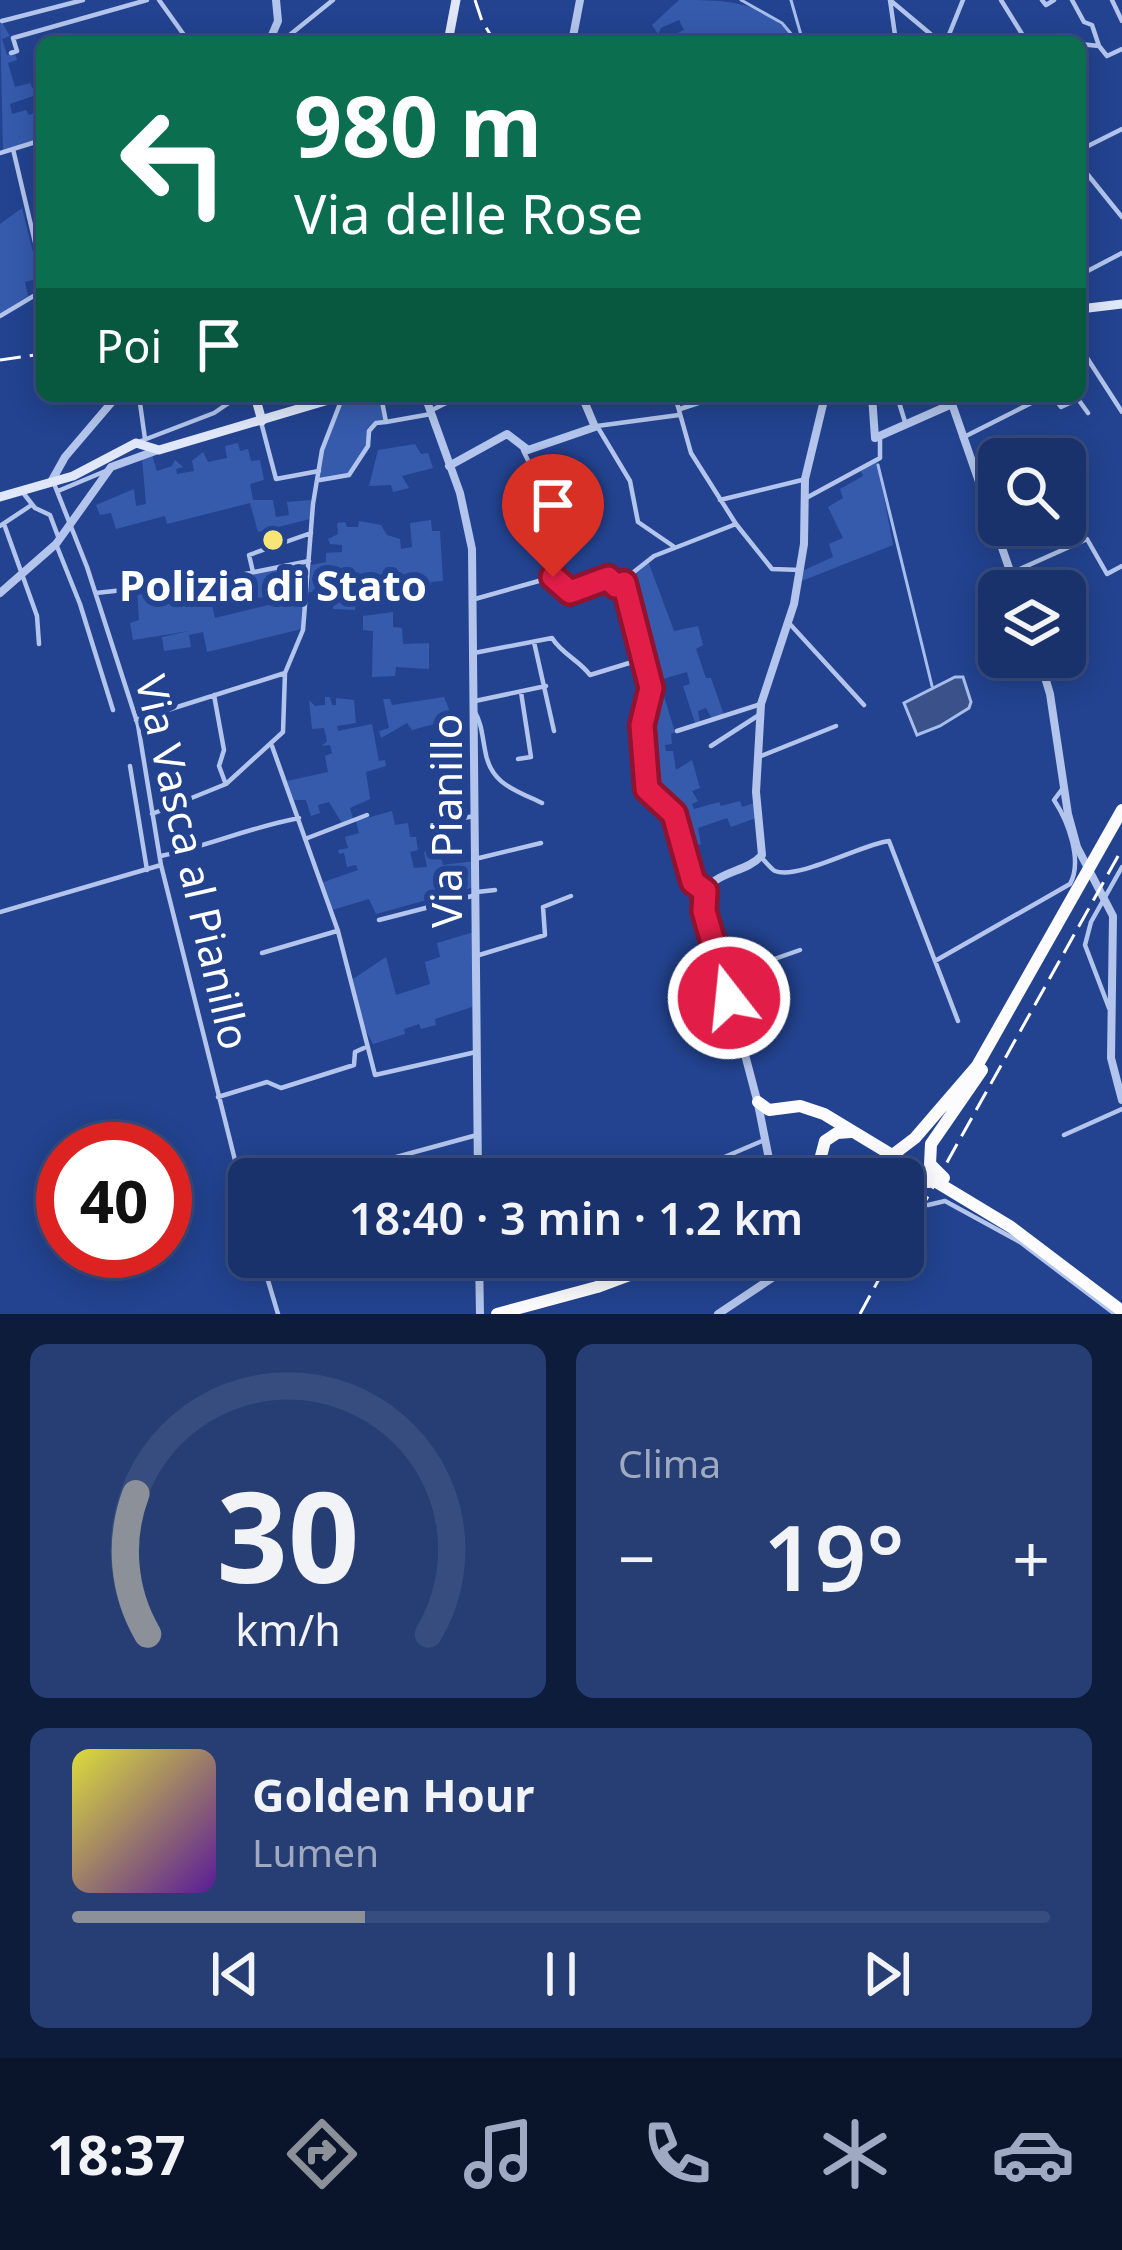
<!DOCTYPE html>
<html lang="it">
<meta charset="utf-8">
<style>
body{margin:0;font-family:"Noto Sans",sans-serif;background:#273e74;color:#f1f3f6;height:100vh;display:flex;flex-direction:column;font-size:45px;white-space:nowrap}
*{box-sizing:border-box;margin:0}
p{font-size:39px;color:#9faac2}
.icon{flex:none;width:66px;height:66px;fill:none;stroke:currentColor;stroke-width:2;stroke-linecap:round;stroke-linejoin:round}
.map{position:relative;height:1314px;overflow:hidden}
.panel{display:flex;flex-direction:column;gap:30px;padding:30px;background:#0e1c3b;flex:1}
.panel>*{flex:none}
.top-card{position:absolute;left:36px;top:36px;width:1050px;height:366px;border-radius:18px;box-shadow:0 6px 30px #0003,0 0 0 3px #384d7f;background:#0b6e4f;color:#fff;overflow:hidden}
.controls{position:absolute;left:978px;top:438px;display:grid;gap:24px}
.controls a{display:grid;place-items:center;width:108px;height:108px;border-radius:18px;background:#1a326c;box-shadow:0 6px 30px #0003,0 0 0 3px #384d7f;font-size:60px}
.speed{position:absolute;left:36px;top:1122px;display:flex;gap:24px;font-size:60px;font-weight:700;text-align:center}
.speed>*{display:grid;place-content:center;width:156px;height:156px;border-radius:50%;background:#1a326c;box-shadow:0 6px 30px #0003,0 0 0 3px #384d7f;line-height:1}
.speed .limit{border:18px solid #d22;background:#fff;color:#111}
.pin{position:absolute;display:grid;place-items:center;width:102px;height:102px;color:#fff;margin:-123px -51px;border-radius:50% 50% 50% 0;rotate:-45deg;box-shadow:0 0 12px #0007}
.pin .icon{rotate:45deg}
.me{position:absolute;width:132px;margin:-66px;rotate:344deg;stroke-linejoin:round;filter:drop-shadow(0 0 9px #0008)}
.turn{display:flex;align-items:center;gap:42px;height:252px;padding:0 60px;font-size:54px}
.turn .icon{width:156px;height:156px;stroke-width:2.5}
.turn b{display:block;font-size:84px;line-height:102px}
.then{display:flex;align-items:center;height:114px;padding:0 60px;background:#0003;gap:24px;font-size:45px}
.big{font-size:90px;font-weight:600;line-height:1.1}
.panel .tile{flex:1;display:flex;flex-direction:column;justify-content:center;gap:18px;min-width:0;padding:0 42px;border-radius:18px;background:#273e74}
.panel .dial{align-items:center;gap:0}
.dial svg{height:312px;overflow:visible;fill:none;stroke:#384d7f;stroke-width:7;stroke-linecap:round;text-anchor:middle}
.dial text{fill:#f1f3f6;stroke:none}
.song{display:flex;align-items:center;gap:36px}
.cover{width:144px;height:144px;border-radius:18px;background:linear-gradient(135deg,hsl(60 70% 55%),hsl(270 70% 35%))}
.played{height:12px;border-radius:6px;background:linear-gradient(90deg,#8c9099 30%,#384d7f 30%)}
.keys{display:flex;justify-content:space-around;direction:ltr}
.heat{display:flex;justify-content:space-between;align-items:center;font-size:66px;direction:ltr}
.panel .tiles{flex:1;display:grid;gap:30px;grid-template-columns:1fr 1fr}
.tile:last-child{grid-column:span 2}
.trip{position:absolute;left:228px;top:1158px;width:696px;height:120px;border-radius:18px;background:#1a326c;box-shadow:0 6px 30px #0003,0 0 0 3px #384d7f;font-weight:600;line-height:120px;text-align:center}
.dock{display:flex;height:192px;justify-content:space-around;align-items:center;background:#0a142b;color:#9faac2}
.dock .icon{width:84px;height:84px}
.dock .current{color:#8c9099}
.dock b{font-size:54px;color:#f1f3f6}
.map>svg:first-child{display:block}
.green{fill:#365bad}
.water{fill:#3a518a;stroke:#a7beed;stroke-width:3}
.lines{fill:none;stroke-linecap:round;stroke-linejoin:round}
.stream{stroke:#a7beed;stroke-width:3}
.minor{stroke:#b3c5ec;stroke-width:4.5}
.tertiary{stroke:#b3c5ec;stroke-width:8}
.secondary{stroke:#dfe7f9;stroke-width:9}
.trunk{stroke:#fcfcff;stroke-width:12}
.rail{stroke:#fff;stroke-width:3;stroke-dasharray:21 9;stroke-linecap:butt}
.route-casing{stroke:#92132f;stroke-width:30}
.route{stroke:#e11d48;stroke-width:21}
.poi-dot{fill:#f8e576;stroke:#234390;stroke-width:4.5}
.labels{text-anchor:middle;dominant-baseline:central;stroke-width:12;stroke-linejoin:round;paint-order:stroke}
.poi-label{font-size:42px;font-weight:bold;fill:#fff;stroke:#234390}
.street-label{font-size:42px;fill:#fff;stroke:#234390}
</style>
<div class="map">
<svg width="1122" height="1314" viewBox="0 0 1122 1314">
<rect width="100%" height="100%" fill="#234390"/>
<path class="green" d="M679 0C727 0 765 0 797 42H668L666 38 684 30 679 20 661 28 658 34 652 25Z
M0 19 10 36 2 39 7 55 15 54 17 60 8 63 15 87 30 83 36 95 10 104 12 114 26 110 29 115 37 112 36 107 40 106 42 109V139L3 150Z
M22 208 42 288 39 290 36 279 25 282 28 296 0 314V224Z
M344 396H379L385 421 367 430 366 446 348 474 319 479 324 450Z
M238 443 240 451 248 449 251 461 260 460 264 480 250 484 253 500H273L276 517 289 515 287 502 311 500 310 519 258 532 250 503 167 524 165 516 116 529 111 513 100 515 96 505 134 489 136 506 146 504 142 458 152 455 157 471 172 466 175 460 183 467 176 469 177 474 194 471 192 461 203 452 208 462 227 458 225 446Z
M415 444 421 454 428 453 433 468 402 476 409 488 393 492 391 485 369 486 378 450Z
M877 461 893 545 799 582 802 571 833 557 829 544 843 538 828 507 843 498 840 489 863 476 860 469Z
M431 520 432 531H440L443 581 431 582 430 587 395 589 394 584 359 587 355 610 333 609 334 595 309 592 311 565 326 562V553L342 552V545L330 544 328 539 338 534 337 523 345 522 347 527H358L359 521 381 525 387 535 400 539 401 549 412 547 410 523Z
M648 561 674 631 698 626 703 645 696 649 706 678H711L724 715 712 719 706 708 698 711 700 722 695 723 683 686 690 684 687 672 659 680 675 732 671 734 672 744 665 745 666 751H673L676 770 692 760 700 788 692 791 698 801 692 804 694 809 719 802 721 806 740 801 742 807 754 803 756 818 731 827 727 818 698 828 701 844 686 848 677 814 652 794 648 784 644 729 653 688 626 582Z
M307 564 305 589 284 593 285 599 273 602 271 596 250 599 245 575Z
M178 585 181 601 210 596 215 618 305 596 302 629 207 652 203 632 189 635 191 647 164 651 162 637 189 631 133 640 130 623 139 620 137 589Z
M393 612V627L402 628 403 644 429 643V669L396 667 395 676 372 677 373 631 363 630V616Z
M325 697H330L332 705H336V698L354 700 356 723 337 726 338 731 372 724 379 761 385 760 386 766 366 772 370 799 350 808 353 819 342 823 329 802 318 805 320 813 311 816 306 800H294L287 781 328 772 325 756 332 753 330 745 322 746 327 741 324 728 312 729 309 700 315 706 325 705Z
M444 697 453 719 412 730 407 723 381 738 379 731 389 728 383 699H390L392 705Z
M392 811 395 825 408 823 410 837H416L418 850 410 852 414 868 427 867 424 852 432 851 434 859 441 858 443 865 474 861V887L376 914 369 899 332 910 321 883 358 870 356 865 347 867 344 853 339 854 338 850 348 848 345 837 359 833 356 821Z
M474 932 472 1007 435 1019 436 1025 421 1029 419 1024 404 1029 405 1034 373 1044 363 1025 353 979 386 957 396 995 430 984 425 962 440 957 437 943Z"/>
<path class="water" d="M955 677H963L971 702 969 708 940 726 917 735 904 703Z"/>
<g class="lines">
<path class="stream" d="M741 0 782 23 798 42
M791 0 803 42
M878 465 932 686"/>
<path class="minor" d="M159 0 189 42
M890 0 940 42
M890 0 896 42
M1001 0 1027 42
M1042 0 1046 5 1054 0
M1072 0 1084 22 1092 25 1099 46
M1112 0 1122 21
M2 21 83 0
M281 42 333 0
M946 42 963 0
M1074 42H1077
M1080 44 1099 46 1107 56 1122 49
M11 53 17 51 13 38 147 0
M13 149 42 272
M1080 150 1122 129
M0 153 42 140
M1080 165 1122 217
M1080 275 1122 253
M0 316 42 291
M1080 347 1122 412
M139 396 145 439
M675 396 691 453 736 524 772 569 800 570
M897 396 906 425
M1053 396 1061 407 1078 399 1088 413
M680 409 720 396
M430 411 460 396
M261 422 276 479 319 471
M386 422 431 414
M962 438 1045 396
M141 441 214 413 239 396
M523 450 557 521
M320 480 349 475 368 446 369 431 376 423 386 422 381 396
M53 481 87 567 138 725 161 865 249 1216
M58 491 108 470
M24 494 35 508 50 515 59 539
M808 497 880 458V438
M720 500 802 480
M4 524 37 616 39 644
M0 526 30 506
M56 544 80 604 113 710
M673 546 638 522 630 481 597 426 679 415
M253 572 249 555 311 533
M1011 573 1087 539 1107 574 1122 566
M623 581 651 687 642 725 647 789 677 819 693 882 704 890
M96 593 215 580 309 561
M475 599 553 577 570 592 608 578 616 586 654 556 736 524
M788 622 864 705
M534 642 554 731
M474 653 552 638C562 654 579 660 590 675L639 660
M214 695 224 750 219 766 225 782
M475 701 546 686
M474 710C482 724 482 735 485 750 490 784 515 790 542 803
M136 720 285 673
M677 731 761 704
M272 746 338 931 375 1075 476 1052
M711 746 759 715
M761 756 836 726
M518 759 531 757 521 692
M130 766 147 870
M152 814 226 784 283 732 285 673 303 630 313 504 322 450 343 396
M432 823 475 816
M305 839 367 815
M161 856C208 846 251 827 299 818
M761 857C764 860 771 869 775 871 799 880 862 844 889 841L935 961 1070 884C1083 861 1068 821 1054 800L1063 788
M475 859 541 843
M477 892 495 890
M0 912 161 865
M379 920 476 895
M262 953 337 931
M476 956 545 935 543 907 571 896
M935 961 958 1021
M723 977 800 950
M1109 1008 1085 945 1091 922 1122 867
M218 1097 267 1082 281 1088 354 1065 355 1052 364 1048
M1064 1135 1122 1109
M389 1159 477 1135
M673 1179 762 1141
M903 1202 914 1197 920 1200
M928 1205 945 1201 1020 1242 1115 1314
M261 1257 278 1314
M479 1267 501 1257"/>
<path class="tertiary" d="M269 42 278 21 276 0
M572 42 580 0
M425 396 460 493 472 549 478 1179
M872 396 875 438 952 404 1017 591
M449 466 507 434 528 450 595 427 582 396
M51 482 65 457 117 396
M0 593 56 544 111 467 158 450
M1039 657 1050 694 1068 814 1077 847 1113 916 1111 1058 1122 1100
M757 1100 703 896C713 870 746 874 762 855L756 792 761 704 794 604 804 544 805 479 825 396
M758 1104 773 1179
M479 1257 480 1314
M788 1268 785 1272 780 1270 783 1265 788 1268 812 1257
M718 1314 781 1272"/>
<path class="secondary" d="M448 42 456 0
M1080 309 1122 304
M255 396 262 421
M0 497 73 476 136 443 159 450 342 396"/>
<path class="trunk" d="M758 1102 769 1110 800 1106 824 1114 1011 1227 1122 1311
M944 1178 930 1164 931 1144 982 1070
M815 1179 825 1141 837 1133 851 1132
M861 1179 915 1138 977 1066 1122 810
M903 1179 929 1182
M497 1314 597 1287 678 1257"/>
<path class="rail" d="M475 0 482 21 495 42
M0 360 42 354
M903 1241 1122 849
M860 1314 891 1257"/>
</g>
<g class="lines">
<defs>
<path id="route" d="M553 577 570 592 608 578 616 586 624 583 651 688 642 725 647 789 674 814 693 882 705 891 704 911 729 998"/>
</defs>
<use href="#route" class="route-casing"/>
<use href="#route" class="route"/>
</g>
<circle class="poi-dot" cx="273" cy="540" r="12"/>
<g class="labels">
<g class="poi-label">
<text x="273" y="584">Polizia di Stato</text>
</g>
<g class="street-label">
<text transform="translate(445 821) rotate(-90)">Via Pianillo</text>
<text transform="translate(194 862) rotate(77)">Via Vasca al Pianillo</text>
</g>
</g>
</svg>
<div class="controls">
<a><svg class="icon" aria-label="search" viewBox="0 0 24 24"><circle cx="10" cy="10" r="6"/><path d="M15 15l6 6"/></svg></a>
<a><svg class="icon" aria-label="layers" viewBox="0 0 24 24"><path d="M12 4l9 5-9 5-9-5zM3 14l9 5 9-5"/></svg></a>
</div>
<div class="speed"><div class="limit">40</div></div>
<div class="pin" style="left:553px;top:577px;background:#d93025"><svg class="icon" aria-label="arrive" viewBox="0 0 24 24"><path d="M6 21V4h12l-3 4 3 4H6"/></svg></div>
<svg class="me" style="left:729px;top:998px" viewBox="-20 -20 40 40"><circle r="17" fill="#e11d48" stroke="#fff" stroke-width="3"/><path d="M0-11L8 9 0 5-8 9z" fill="#fff"/></svg>
<div class="trip">18:40 · 3 min · 1.2 km</div>
<div class="top-card">
<div class="turn"><svg class="icon" aria-label="left" viewBox="0 0 24 24"><path d="M17 20v-9H6M10 6l-5 5 5 5"/></svg><div><b>980 m</b>Via delle Rose</div></div>
<div class="then">Poi<svg class="icon" aria-label="arrive" viewBox="0 0 24 24"><path d="M6 21V4h12l-3 4 3 4H6"/></svg></div>
</div>
</div>
<section class="panel">
<div class="tiles">
<div class="tile dial"><svg viewBox="0 0 100 80">
<path d="M14 69A42 42 0 1 1 86 69"/>
<path d="M14 69A42 42 0 0 1 11 33" stroke="#8c9099"/>
<text x="50" y="56" font-size="32" font-weight="700">30</text>
<text x="50" y="72" font-size="11">km/h</text>
</svg></div>
<div class="tile"><p>Clima</p>
<div class="heat"><a>−</a><b class="big">19°</b><a>+</a></div>
</div>
<div class="tile">
<div class="song"><i class="cover"></i><div><b>Golden Hour</b><p>Lumen</p></div></div>
<div class="played"></div>
<div class="keys"><svg class="icon" aria-label="previous" viewBox="0 0 24 24"><path d="M18 5L8 12l10 7zM5 5v14"/></svg><svg class="icon" aria-label="pause" viewBox="0 0 24 24"><path d="M8 5v14M16 5v14"/></svg><svg class="icon" aria-label="next" viewBox="0 0 24 24"><path d="M6 5l10 7-10 7zM19 5v14"/></svg></div>
</div>
</div>
</section>
<nav class="dock">
<b>18:37</b>
<svg class="icon current" aria-label="directions" viewBox="0 0 24 24"><path d="M12 3l9 9-9 9-9-9zM9 14v-3h6M13 9l2 2-2 2"/></svg>
<svg class="icon" aria-label="music" viewBox="0 0 24 24"><path d="M9 18V5l10-2v13"/><circle cx="6" cy="18" r="3"/><circle cx="16" cy="16" r="3"/></svg>
<svg class="icon" aria-label="phone" viewBox="0 0 24 24"><path d="M5 4h4l2 5-3 2q2 4 5 5l2-3 5 2v4C11 20 4 13 5 4z"/></svg>
<svg class="icon" aria-label="climate" viewBox="0 0 24 24"><path d="M12 3v18M4 7l16 10M4 17L20 7"/></svg>
<svg class="icon" aria-label="car" viewBox="0 0 24 24"><path d="M5 17H2v-5l4-1 3-4h7l3 4 3 1v5h-3M9 17h6M6 11h13"/><circle cx="7" cy="17" r="2"/><circle cx="17" cy="17" r="2"/></svg>
</nav>
